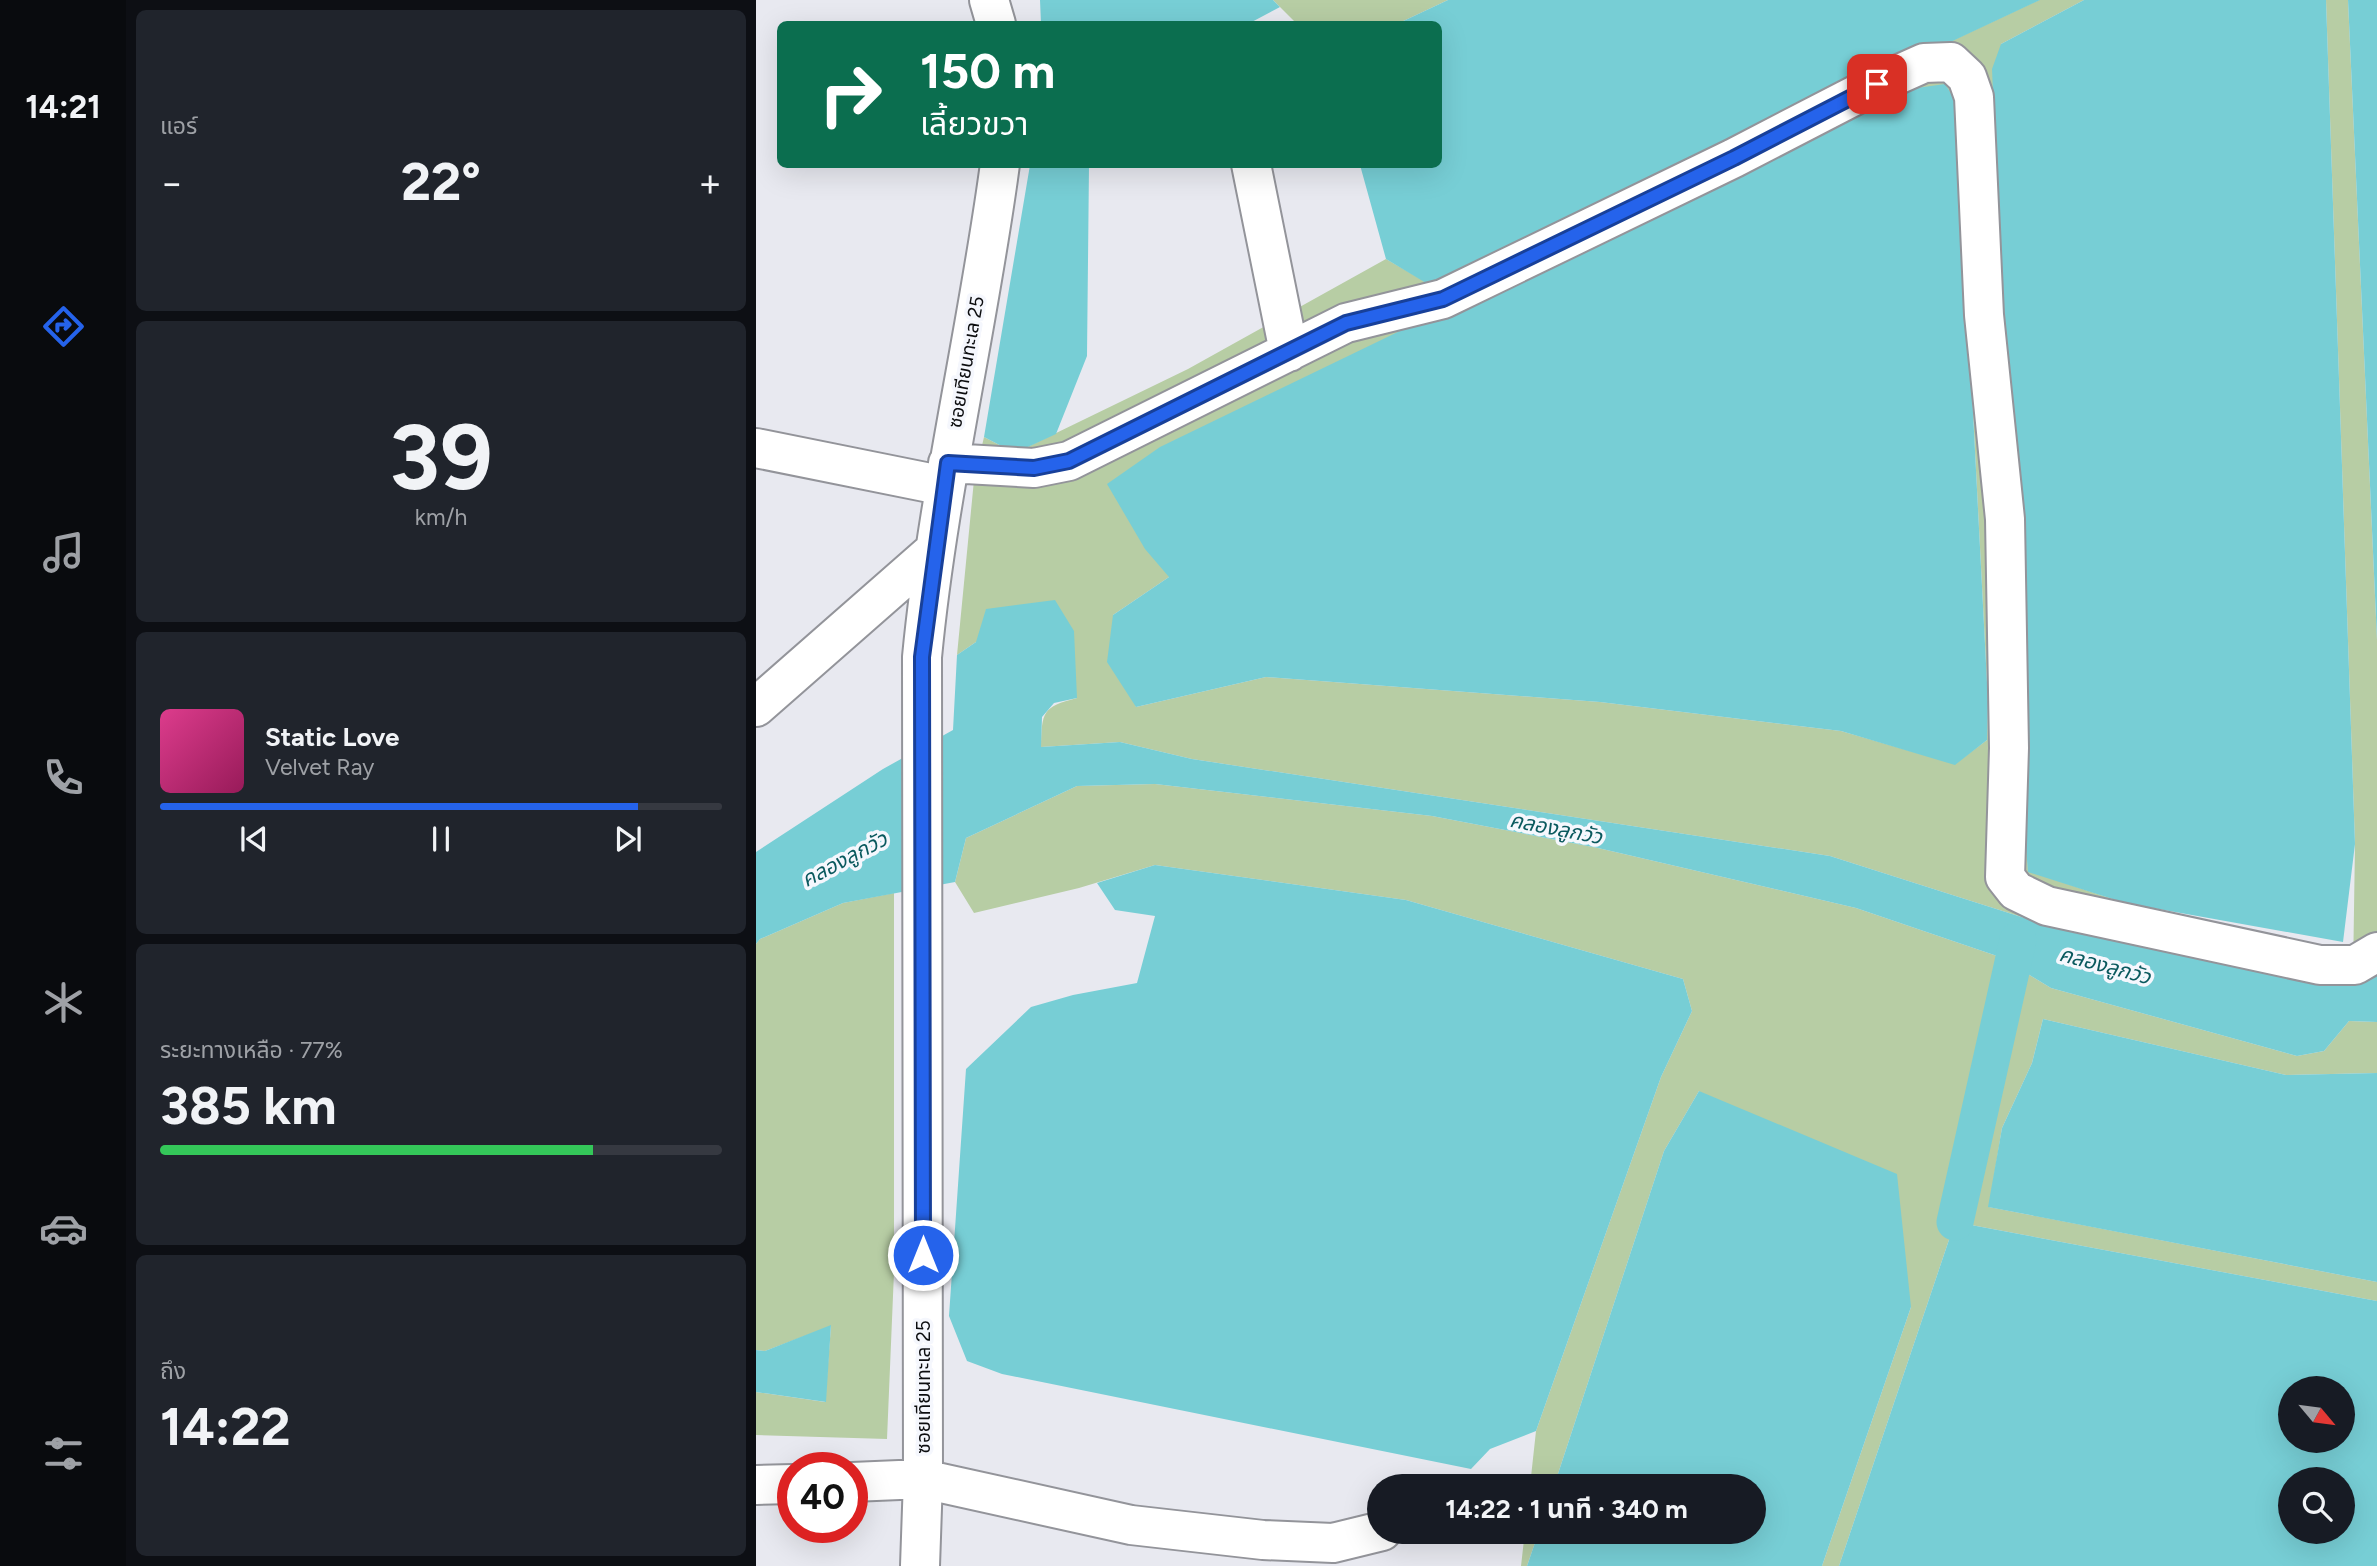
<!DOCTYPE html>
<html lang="th">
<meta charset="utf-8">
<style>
body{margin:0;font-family:Figtree,"Noto Sans Thai",sans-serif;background:#20242c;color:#f1f3f6;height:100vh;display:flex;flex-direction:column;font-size:26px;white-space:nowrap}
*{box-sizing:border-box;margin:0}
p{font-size:23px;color:#9ea1a6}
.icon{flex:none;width:38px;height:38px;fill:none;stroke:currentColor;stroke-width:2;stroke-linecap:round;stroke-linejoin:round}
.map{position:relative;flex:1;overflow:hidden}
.side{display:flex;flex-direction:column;gap:10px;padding:10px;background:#0d0f14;width:630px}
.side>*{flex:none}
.guide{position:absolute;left:21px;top:21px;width:665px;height:147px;border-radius:10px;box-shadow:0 7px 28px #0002;background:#0b6e4f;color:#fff;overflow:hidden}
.needle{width:46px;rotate:119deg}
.buttons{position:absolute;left:1522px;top:1376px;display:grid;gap:14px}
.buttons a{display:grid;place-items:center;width:77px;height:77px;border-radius:50%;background:#171b24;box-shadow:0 7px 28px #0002;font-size:35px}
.speed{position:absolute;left:21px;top:1452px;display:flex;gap:14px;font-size:35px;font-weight:700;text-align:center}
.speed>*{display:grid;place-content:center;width:91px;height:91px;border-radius:50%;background:#171b24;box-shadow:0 7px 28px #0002;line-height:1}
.speed .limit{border:10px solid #d22;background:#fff;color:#111}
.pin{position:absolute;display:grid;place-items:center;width:60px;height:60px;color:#fff;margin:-30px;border-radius:14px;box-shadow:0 4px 10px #0006}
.me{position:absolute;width:77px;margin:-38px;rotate:0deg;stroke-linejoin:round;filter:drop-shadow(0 0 5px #0008)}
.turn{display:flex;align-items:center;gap:24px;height:147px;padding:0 28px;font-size:32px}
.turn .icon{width:91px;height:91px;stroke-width:2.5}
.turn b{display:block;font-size:49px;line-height:60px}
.big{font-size:52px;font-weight:700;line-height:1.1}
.side .widget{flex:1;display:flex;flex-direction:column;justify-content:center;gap:10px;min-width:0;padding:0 24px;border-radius:10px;background:#20242c}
.side .dial{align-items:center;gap:0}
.dial b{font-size:91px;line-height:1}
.song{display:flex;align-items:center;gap:21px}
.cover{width:84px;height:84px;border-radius:10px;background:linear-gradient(135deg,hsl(330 70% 55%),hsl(330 70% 35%))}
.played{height:7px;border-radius:4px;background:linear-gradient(90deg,#2563eb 85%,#363941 85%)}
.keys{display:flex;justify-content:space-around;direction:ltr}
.heat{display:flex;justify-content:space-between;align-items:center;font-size:38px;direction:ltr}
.charge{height:10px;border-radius:5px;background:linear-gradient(90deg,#34c759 77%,#363941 0)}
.trip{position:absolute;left:611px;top:1474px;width:399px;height:70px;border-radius:35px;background:#171b24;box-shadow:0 7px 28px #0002;font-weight:700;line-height:70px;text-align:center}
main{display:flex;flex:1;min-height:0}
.dock{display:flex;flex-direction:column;width:126px;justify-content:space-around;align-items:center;background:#090b0e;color:#9ea1a6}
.dock .icon{width:49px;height:49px}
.dock .selected{color:#2563eb}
.dock b{font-size:32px;color:#f1f3f6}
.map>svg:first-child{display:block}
.green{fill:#b7cda4;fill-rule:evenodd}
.water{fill:#77ced5;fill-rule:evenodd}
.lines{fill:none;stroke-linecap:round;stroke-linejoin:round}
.canal{stroke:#77ced5;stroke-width:37}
.minor-casing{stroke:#93949a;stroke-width:42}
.minor{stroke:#fff;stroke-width:38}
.route-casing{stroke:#184099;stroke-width:18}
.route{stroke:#2563eb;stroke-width:12}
.labels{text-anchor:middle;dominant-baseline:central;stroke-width:7;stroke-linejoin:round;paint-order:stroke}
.street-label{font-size:19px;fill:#0c0d0f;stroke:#f5f7fd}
.water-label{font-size:21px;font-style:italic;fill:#0a595e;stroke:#f5f7fd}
</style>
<main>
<nav class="dock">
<b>14:21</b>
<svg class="icon selected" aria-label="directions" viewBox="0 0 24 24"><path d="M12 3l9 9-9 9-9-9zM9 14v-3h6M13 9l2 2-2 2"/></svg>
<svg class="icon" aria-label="music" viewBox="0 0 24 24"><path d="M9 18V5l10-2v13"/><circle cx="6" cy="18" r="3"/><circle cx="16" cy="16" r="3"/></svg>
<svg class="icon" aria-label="phone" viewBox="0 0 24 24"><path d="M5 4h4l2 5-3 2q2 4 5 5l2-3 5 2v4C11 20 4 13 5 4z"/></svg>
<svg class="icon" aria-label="climate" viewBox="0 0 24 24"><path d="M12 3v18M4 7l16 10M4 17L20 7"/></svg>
<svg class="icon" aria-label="car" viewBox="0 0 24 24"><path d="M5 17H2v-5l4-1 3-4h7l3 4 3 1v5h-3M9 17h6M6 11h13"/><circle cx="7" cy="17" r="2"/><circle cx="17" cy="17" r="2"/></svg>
<svg class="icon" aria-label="filters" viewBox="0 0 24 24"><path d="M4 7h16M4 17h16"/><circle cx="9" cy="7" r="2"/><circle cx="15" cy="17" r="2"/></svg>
</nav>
<section class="side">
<div class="widget"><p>แอร์</p>
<div class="heat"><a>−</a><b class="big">22°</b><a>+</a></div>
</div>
<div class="widget dial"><b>39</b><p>km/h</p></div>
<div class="widget">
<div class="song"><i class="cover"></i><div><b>Static Love</b><p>Velvet Ray</p></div></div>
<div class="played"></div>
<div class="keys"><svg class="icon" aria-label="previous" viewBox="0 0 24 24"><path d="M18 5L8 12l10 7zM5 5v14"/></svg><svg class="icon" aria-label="pause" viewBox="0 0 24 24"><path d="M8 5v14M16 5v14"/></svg><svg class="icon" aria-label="next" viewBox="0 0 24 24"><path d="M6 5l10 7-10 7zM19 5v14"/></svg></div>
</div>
<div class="widget"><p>ระยะทางเหลือ · 77%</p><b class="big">385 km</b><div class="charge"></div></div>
<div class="widget"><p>ถึง</p><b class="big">14:22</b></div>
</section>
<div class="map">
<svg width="1621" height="1566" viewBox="0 0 1621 1566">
<rect width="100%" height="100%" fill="#e8e9f0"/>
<path class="green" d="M517 0H692L641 24H541Z
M1283 0H1328L1245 44 1272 871 1369 903 1358 940 1278 921 1074 856 436 759 364 742 285 747C286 712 286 707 321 698L220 642 201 655 218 480 228 437 259 453 432 369 630 259 675 285ZM1201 103 1232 702 1231 740 1199 764 1085 731 844 702 510 677 380 707 357 615 413 577Z
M1570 0H1592L1621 640V975H1597L1599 844Z
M399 784 676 816 842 848 1100 908 1244 957 1295 988 1541 1056 1568 1051 1593 1021 1621 1022V1073L1530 1075 1287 1019 1276 1063 1246 1128 1233 1207 1621 1282V1301L1199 1222 1083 1566H1066L1155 1307 943 1091 908 1151 798 1486H774L780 1431 905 1077 936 1011 927 979 650 900 399 865 323 888 218 913 199 882 210 838 321 786Z
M138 893V1272L131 1439 0 1435V1392L69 1402 75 1326 9 1351 0 1350V944L4 939 87 903Z
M769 1531H783L771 1566H765Z"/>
<path class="water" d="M284 0H517L524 7 492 24H285Z
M692 0H1284L675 286 630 259 604 165 682 164V24H641Z
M1328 0H1570L1599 844 1587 942 1369 903 1272 872 1267 811 1236 69 1245 44Z
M1592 0H1621V640Z
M1189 84 1201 103 1232 702 1231 740 1199 765 1085 731 844 702 510 677 380 707 351 662 357 615 413 577 389 549 351 484 404 447 1140 91Z
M274 165H333L331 356 300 434 259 453 228 437Z
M299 600 318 631 321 698 298 703 286 717 285 747 364 742 436 759 1074 856 1278 921 1358 940 1569 975H1621V1022L1593 1021 1568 1051 1541 1056 1295 988 1244 957 1100 908 842 848 676 816 399 784 321 786 210 838 199 882 87 903 4 939 0 944V852L127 769 197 730 201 655 220 642 230 609Z
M399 865 650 900 927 979 936 1011 905 1077 780 1431 734 1449 715 1469 246 1374 211 1361 193 1316 210 1069 275 1007 317 995 381 983 399 916 359 910 341 883Z
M1287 1019 1530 1075 1621 1073V1282L1232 1207 1246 1128 1276 1063Z
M943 1091 1141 1174 1155 1307 1066 1566H771L783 1531H998V1486H798L908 1151Z
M1199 1222 1621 1301V1566H1083ZM1535 1388H1587V1440H1535ZM1535 1479H1587V1531H1535Z
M75 1325 70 1402 0 1392V1350L9 1351Z"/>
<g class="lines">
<path class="canal" d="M1199 1222 1262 940"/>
<defs>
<path id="minor" d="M233 0 240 24
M495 164 533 352
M0 448 189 486
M192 463 278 468 313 461 590 323 687 299 978 158 1121 84 1168 63 1195 62 1211 77 1218 97 1228 315 1249 519 1253 748 1249 877 1260 891 1291 906 1564 965H1599L1621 952
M0 707 179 550
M96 1482 167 1479 375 1525 507 1540 577 1543 626 1531
M0 1485 37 1484
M164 1566 167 1479 166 657C182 491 222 329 244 164"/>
</defs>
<use href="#minor" class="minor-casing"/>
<use href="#minor" class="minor"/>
</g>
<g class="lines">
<defs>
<path id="route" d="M167 1255 166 657 192 463 278 468 313 461 590 323 687 299 978 158 1121 84"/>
</defs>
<use href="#route" class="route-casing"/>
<use href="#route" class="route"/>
</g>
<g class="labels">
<g class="street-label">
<text transform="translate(210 362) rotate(-80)">ซอยเทียนทะเล 25</text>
<text transform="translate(167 1387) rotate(-90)">ซอยเทียนทะเล 25</text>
</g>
<g class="water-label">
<text transform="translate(800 828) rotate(11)">คลองลูกวัว</text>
<text transform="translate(88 859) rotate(-28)">คลองลูกวัว</text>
<text transform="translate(1349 965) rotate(15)">คลองลูกวัว</text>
</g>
</g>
</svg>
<div class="buttons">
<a><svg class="needle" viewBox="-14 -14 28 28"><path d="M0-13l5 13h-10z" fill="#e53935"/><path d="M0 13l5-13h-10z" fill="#9ea1a6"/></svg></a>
<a><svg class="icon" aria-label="search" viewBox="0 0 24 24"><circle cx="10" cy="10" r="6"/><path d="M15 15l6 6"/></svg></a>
</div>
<div class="speed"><div class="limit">40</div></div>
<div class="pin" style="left:1121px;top:84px;background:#d93025"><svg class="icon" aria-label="arrive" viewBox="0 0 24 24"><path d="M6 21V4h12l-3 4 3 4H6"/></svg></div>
<svg class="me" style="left:167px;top:1255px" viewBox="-20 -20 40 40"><circle r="17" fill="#2563eb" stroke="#fff" stroke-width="3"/><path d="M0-11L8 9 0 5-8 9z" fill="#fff"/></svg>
<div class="trip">14:22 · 1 นาที · 340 m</div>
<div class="guide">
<div class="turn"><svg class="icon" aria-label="right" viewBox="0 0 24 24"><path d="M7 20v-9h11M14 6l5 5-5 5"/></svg><div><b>150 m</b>เลี้ยวขวา</div></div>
</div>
</div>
</main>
